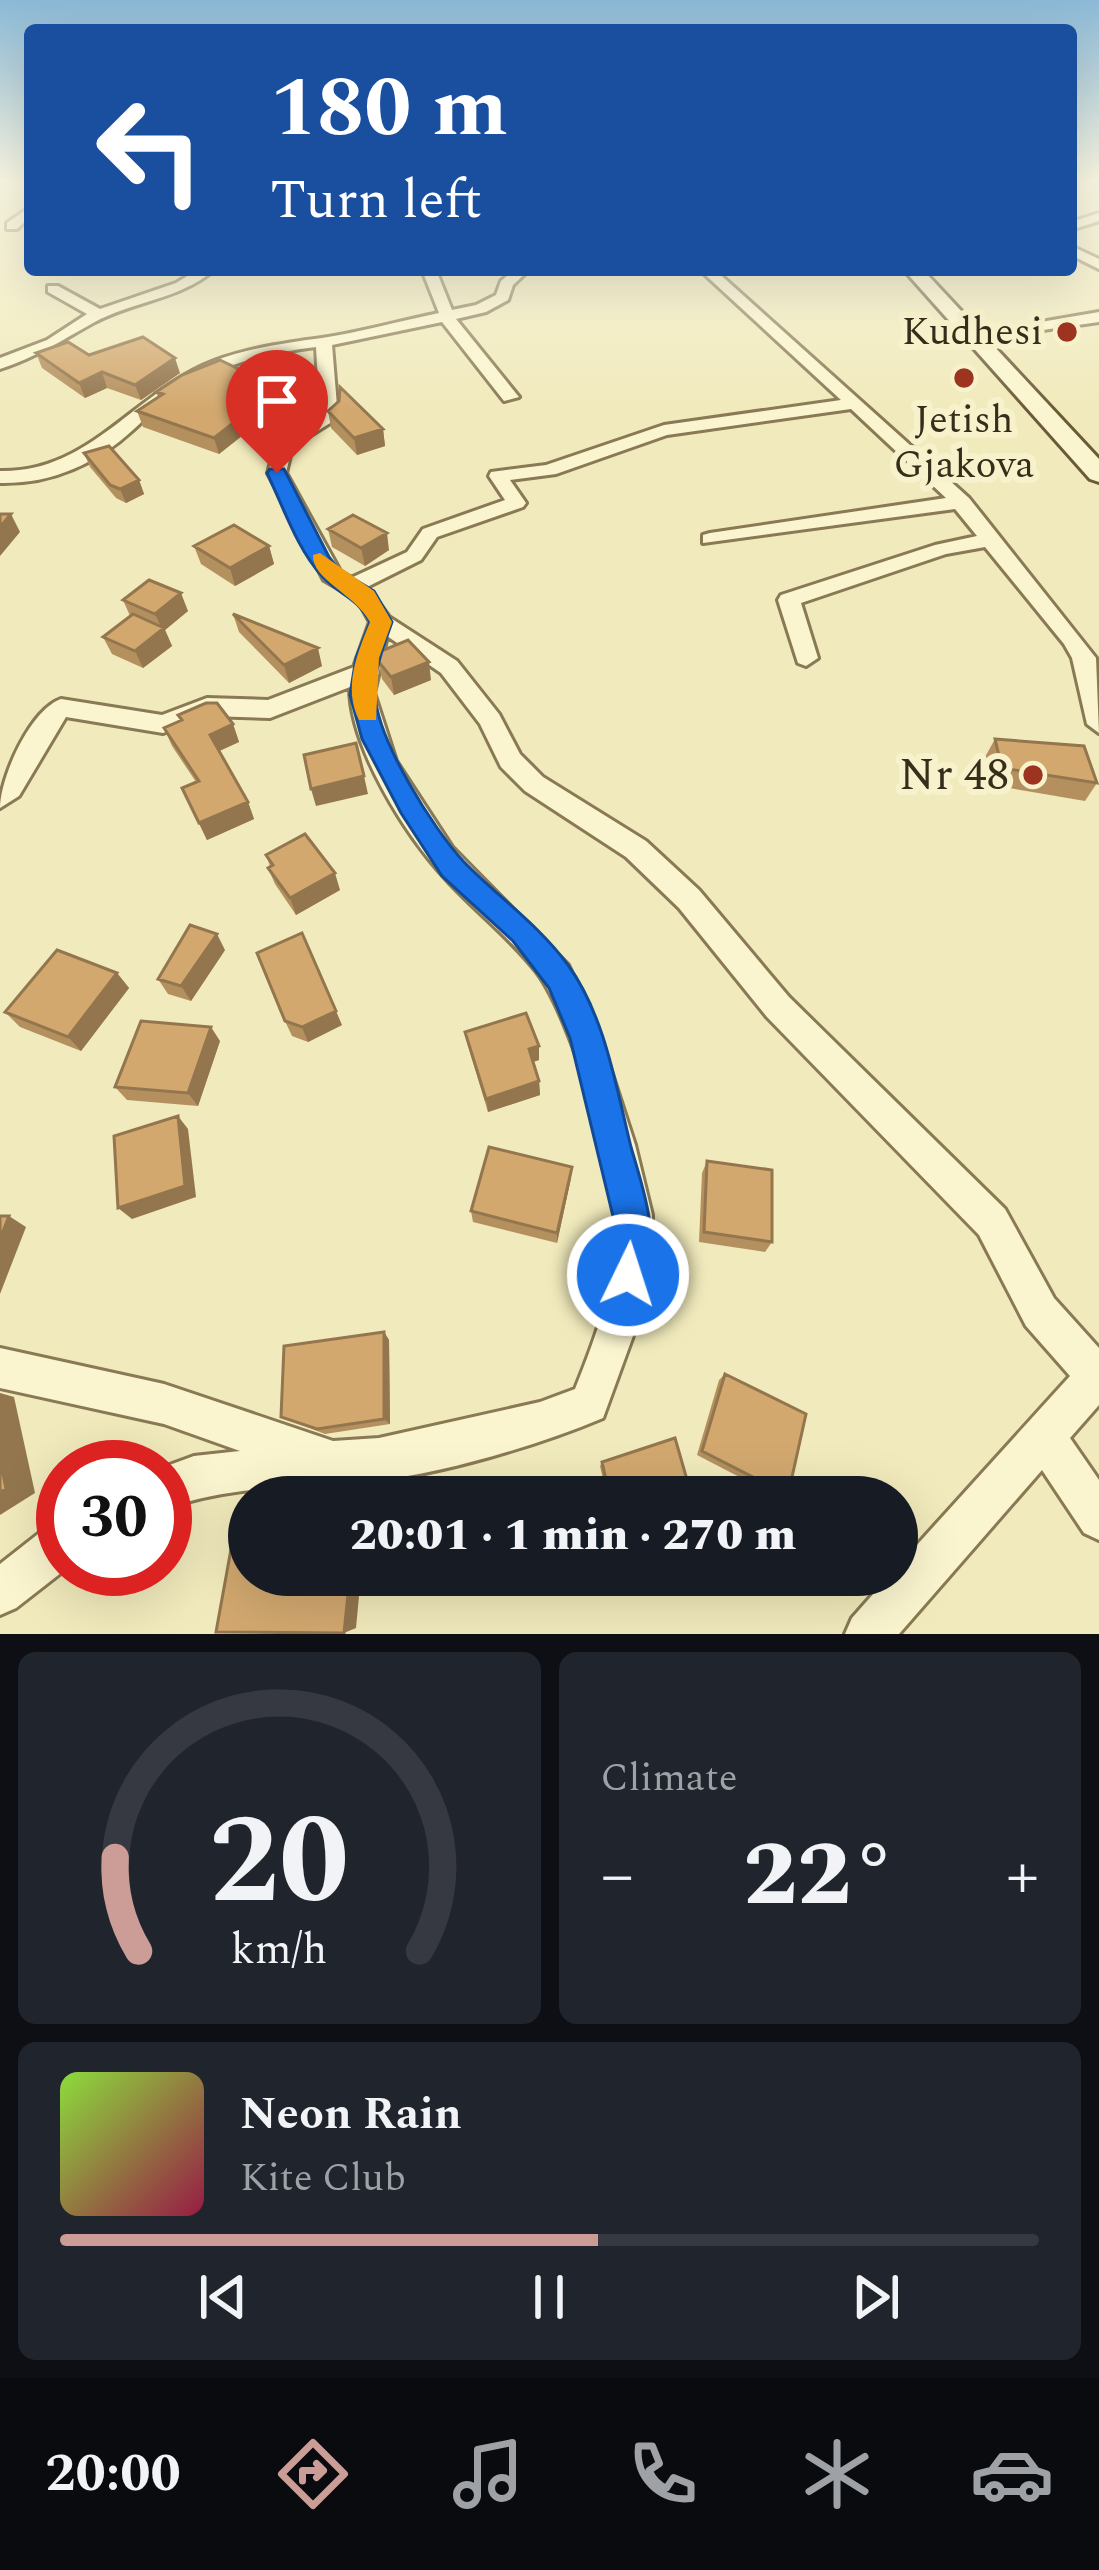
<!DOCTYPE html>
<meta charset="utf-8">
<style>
body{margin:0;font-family:Spectral,serif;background:#20242c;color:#f1f3f6;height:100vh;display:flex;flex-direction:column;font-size:45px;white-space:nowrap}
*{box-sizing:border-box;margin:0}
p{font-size:39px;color:#9ea1a6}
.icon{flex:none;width:66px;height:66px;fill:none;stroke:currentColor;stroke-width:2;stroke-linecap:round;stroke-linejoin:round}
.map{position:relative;height:1634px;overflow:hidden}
.drawer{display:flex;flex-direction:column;gap:18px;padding:18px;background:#0d0f14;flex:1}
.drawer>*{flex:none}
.top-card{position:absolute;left:24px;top:24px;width:1053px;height:252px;border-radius:12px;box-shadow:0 12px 48px #0002;background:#1a4fa0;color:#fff;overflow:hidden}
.speed{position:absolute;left:36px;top:1440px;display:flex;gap:24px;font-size:60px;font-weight:700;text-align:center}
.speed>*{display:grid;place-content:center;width:156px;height:156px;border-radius:50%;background:#171b24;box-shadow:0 12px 48px #0002;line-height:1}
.speed .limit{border:18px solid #d22;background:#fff;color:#111}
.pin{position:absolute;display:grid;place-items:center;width:102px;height:102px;color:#fff;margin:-123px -51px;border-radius:50% 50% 50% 0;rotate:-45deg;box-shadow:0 0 12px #0007}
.pin .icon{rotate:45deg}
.me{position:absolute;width:132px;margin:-66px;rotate:4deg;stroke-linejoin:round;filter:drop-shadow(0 0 9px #0008)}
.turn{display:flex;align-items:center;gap:42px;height:252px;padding:0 48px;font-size:54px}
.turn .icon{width:156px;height:156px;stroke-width:2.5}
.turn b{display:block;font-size:84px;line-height:102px}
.big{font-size:90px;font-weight:800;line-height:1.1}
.drawer .widget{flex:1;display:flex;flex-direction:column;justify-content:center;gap:18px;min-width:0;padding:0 42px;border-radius:18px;background:#20242c}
.drawer .dial{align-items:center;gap:0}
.dial svg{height:312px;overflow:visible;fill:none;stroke:#363941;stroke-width:7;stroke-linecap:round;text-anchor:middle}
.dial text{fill:#f1f3f6;stroke:none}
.song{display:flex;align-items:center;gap:36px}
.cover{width:144px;height:144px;border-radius:18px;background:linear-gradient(135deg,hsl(90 70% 55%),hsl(340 70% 35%))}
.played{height:12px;border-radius:6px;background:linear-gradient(90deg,#cb9d96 55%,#363941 55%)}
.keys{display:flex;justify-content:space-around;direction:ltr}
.heat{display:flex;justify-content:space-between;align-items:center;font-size:66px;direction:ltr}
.drawer .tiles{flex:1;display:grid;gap:18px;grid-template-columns:1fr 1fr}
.widget:last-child{grid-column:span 2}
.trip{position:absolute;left:228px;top:1476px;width:690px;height:120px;border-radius:60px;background:#171b24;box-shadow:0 12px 48px #0002;font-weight:800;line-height:120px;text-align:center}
.tabs{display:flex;height:192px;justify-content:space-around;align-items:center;background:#090b0e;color:#9ea1a6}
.tabs .icon{width:84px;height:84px}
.tabs .active{color:#cb9d96}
.tabs b{font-size:54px;color:#f1f3f6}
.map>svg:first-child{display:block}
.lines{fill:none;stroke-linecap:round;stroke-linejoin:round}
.minor-casing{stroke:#897954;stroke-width:6}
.secondary-casing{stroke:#6b5a38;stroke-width:6}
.minor{fill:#fbf5cf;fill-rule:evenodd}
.secondary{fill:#fbf5cf;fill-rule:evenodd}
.wall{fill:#b5905f}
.shaded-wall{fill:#93764e}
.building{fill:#d2a86f;stroke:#93764e;stroke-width:3}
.route{fill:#1a73e8;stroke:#114b97;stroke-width:3}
.slow{fill:#f59e0b}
.poi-dot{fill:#9c3420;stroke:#f8f2cc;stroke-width:4.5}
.labels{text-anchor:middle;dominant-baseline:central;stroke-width:12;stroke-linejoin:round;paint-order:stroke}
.far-poi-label{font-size:39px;fill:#372d1a;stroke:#f8f2cc;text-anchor:end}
.poi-label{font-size:45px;fill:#372d1a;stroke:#f8f2cc;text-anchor:end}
</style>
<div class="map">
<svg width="1099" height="1634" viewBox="0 0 1099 1634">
<rect width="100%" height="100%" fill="#f1eabc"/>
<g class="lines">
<defs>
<path id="minor" d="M30 207V217L17 229H7V223Z
M1099 213V221L1071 230V222Z
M1071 246 1099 259V269L1071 255Z
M197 270H214C179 300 132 301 93 323 62 340 35 358 0 369V358L47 340 87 314 48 292V286H58L100 309 176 283Z
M422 270H436L452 310 476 305 496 295 501 281 514 270H529L513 285 508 300 486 312 456 319 519 397 504 401 442 322 332 345 338 418 292 447 286 473 340 571 351 578 407 552 423 529 505 500 489 476 491 472 546 465 664 425 841 400 700 270H715L969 498 1096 658 1099 733 1087 724 1072 658 1064 644 985 547 946 554 801 603 818 658 806 666 798 663 778 600 781 595 935 545 977 536 955 509 703 543V535L710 533 946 498 851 409 667 435 556 474 510 480 526 503 523 507 437 537 421 560 367 587 389 617 457 661 499 714 520 754 543 777 646 841 699 890 789 997 1005 1209 1054 1298 1099 1348V1405L1070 1438 1099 1480V1540L1084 1533 1042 1470 899 1634H845L852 1618 890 1575H897V1567L1070 1376 1026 1326 979 1235 767 1017 679 908 626 857 525 791 501 767 480 724 441 673 387 636 374 693 396 761 452 847 568 965 596 1025 635 1145 652 1215V1258L638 1322 603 1418C539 1445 442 1474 373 1481 305 1487 229 1485 165 1509L164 1467 194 1456 240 1451 164 1424 0 1388V1348L164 1384 333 1441 379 1438 540 1402 575 1389C594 1342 613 1291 616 1240 620 1181 572 1017 536 971 510 937 475 911 447 880 406 836 350 748 350 687L270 718 209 716 163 733 66 717 19 796 0 808C0 778 30 710 61 699L162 715 207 698 268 700 354 667 370 622 358 600 324 580 268 473 277 440 320 416 316 347C264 353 212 367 168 397 155 406 146 419 134 429 96 464 52 484 0 483V471C91 473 135 391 214 361 249 348 285 343 322 338 361 332 400 321 439 313Z
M1099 312V322L973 340 965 335Z
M63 1521 66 1569 16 1608 0 1615V1564L47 1527Z"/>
<path id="secondary" d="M904 270H923L1099 459V482L1090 479Z"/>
</defs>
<use href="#minor" class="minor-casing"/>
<use href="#secondary" class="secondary-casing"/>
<use href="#minor" class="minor"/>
<use href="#secondary" class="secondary"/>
</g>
<path class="wall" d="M36 353 89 355 180 373 141 400 107 388 85 398 42 368Z
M278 388 282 404 219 454 143 427 137 411 158 397 156 392Z
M328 411 383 429 385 446 357 455 331 428Z
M84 453 139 480 144 494 126 503 116 498 90 467Z
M328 529 389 550 365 566 332 547Z
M194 546H269L274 564 235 586 201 564Z
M123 600 188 611 165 630 172 646 143 668 112 654 103 637 130 616Z
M233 614 322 666 289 683 239 632Z
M378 661 431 680 394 695 382 679Z
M178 715 233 724 239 742 219 751 248 802 254 819 207 840 182 788 196 782 172 746 164 728 181 721Z
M995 739 1097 783 1085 801 992 785 985 757Z
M266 855 340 890 296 915 275 884 268 868 270 866Z
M225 950 191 1001 168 994 158 979Z
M117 973 129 988 81 1051 20 1027 5 1012Z
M285 1021 342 1025 308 1042 292 1036Z
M465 1032 539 1060 533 1062 539 1081 540 1095 488 1112 468 1046Z
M220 1041 198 1106 127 1100 115 1087Z
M707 1161 772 1242 765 1252 699 1242 702 1173Z
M571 1178 557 1243 473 1222 471 1211Z
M384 1332 389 1340 390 1424 325 1434 281 1417Z
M725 1374 788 1495 778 1497 697 1455 719 1380Z
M602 1462 692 1497H607L600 1466Z"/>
<path class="shaded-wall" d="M175 358 180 373 141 400 135 385Z
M102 372 107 388 85 398 79 383Z
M278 388 282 404 219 454 214 438Z
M383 429 385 446 357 455 354 438Z
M139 480 144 494 126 503 120 489Z
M11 514 20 532 0 556V527Z
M387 533 389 550 365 566 361 548Z
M269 546 274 564 235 586 230 568Z
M181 593 188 611 165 630 172 646 143 668 135 651 162 629 155 614Z
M318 648 322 666 289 683 284 665Z
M429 662 431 680 394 695 391 677Z
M233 724 239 742 217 752 210 735Z
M364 776 368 794 316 806 311 789Z
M248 802 254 819 207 840 199 823Z
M335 873 340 890 296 915 290 898Z
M217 934 225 950 191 1001 181 986Z
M117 973 129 988 81 1051 68 1037Z
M336 1011 342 1025 308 1042 302 1027Z
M211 1027 220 1041 198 1106 188 1093Z
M539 1046V1060L529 1063V1049Z
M539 1081 540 1095 488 1112 486 1099Z
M178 1116 188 1129 196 1197 132 1219 118 1208Z
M572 1167 571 1178 557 1243V1233Z
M9 1216 26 1227 0 1294V1239Z
M384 1332 389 1340 390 1424 384 1419Z
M0 1393 14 1397 35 1493 0 1515Z
M350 1575H361L356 1628 344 1633Z"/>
<path class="building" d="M143 337 175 358 135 385 102 372 79 383 36 353 68 342 89 355Z
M220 360 278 388 214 438 137 411 163 394 156 392 182 375Z
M340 387 383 429 354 438 328 411 339 401Z
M109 446 139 480 120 489 110 485 84 453Z
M0 514H11L0 527Z
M353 515 387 533 361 548 328 529Z
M234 525 269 546 230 568 194 546Z
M149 580 181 593 155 614 123 600Z
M133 614 164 628 135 651 103 637Z
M233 614 318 648 284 665Z
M408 640 429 662 391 677 378 661 381 651Z
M206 703H217L233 724 210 735 248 802 199 823 182 788 199 781 164 728 182 720 178 715Z
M995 739 1084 746 1097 783 1002 768Z
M356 743 364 776 311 789 304 755Z
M305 834 335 873 290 898 268 868 273 865 266 855Z
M190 925 217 934 181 986 158 979Z
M302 933 336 1011 302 1027 285 1021 257 953Z
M57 950 117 973 68 1037 5 1012Z
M526 1013 539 1046 529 1049 539 1081 486 1099 465 1032Z
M141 1021 211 1027 188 1093 115 1087Z
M178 1116 185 1186 118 1208 114 1136Z
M489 1147 572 1167 557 1233 471 1211Z
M707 1161 772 1170V1242L704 1232Z
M0 1216H9L0 1239Z
M384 1332V1419L317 1429 281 1417 284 1346Z
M725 1374 806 1414 788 1495 702 1451Z
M675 1438 692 1497H610L602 1462Z
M0 1458 6 1489 0 1492Z
M237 1516H249V1575H350L344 1633 216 1632Z"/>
<linearGradient id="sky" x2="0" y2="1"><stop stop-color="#8bb9d7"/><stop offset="0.44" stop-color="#f9f6e1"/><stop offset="1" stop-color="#f9f6e1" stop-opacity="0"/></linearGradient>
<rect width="1099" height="410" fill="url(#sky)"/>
<path class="route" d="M270 469H284L329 557 339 570 374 591 392 622C384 645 374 669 375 693 376 738 433 829 464 862 499 898 538 924 568 965 605 1016 616 1087 631 1147 645 1196 662 1239 641 1289L628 1294 614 1289 609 1275 617 1233 570 1038 549 988 513 941 442 876 401 813 362 739 350 695 356 658 370 622C355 595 340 596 322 576 297 549 283 506 267 473Z"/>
<path class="slow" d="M320 553 374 591 392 622 379 658 376 720H359C343 687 357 654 370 622 354 593 312 580 313 555Z"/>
<g class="poi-dot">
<circle cx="1067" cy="332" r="12"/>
<circle cx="964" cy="378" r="12"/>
<circle cx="1033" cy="775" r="12"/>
</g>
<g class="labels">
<g class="far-poi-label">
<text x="1043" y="332">Kudhesi</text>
<text x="964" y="420" text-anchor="middle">Jetish<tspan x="964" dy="45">Gjakova</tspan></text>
</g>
<g class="poi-label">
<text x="1009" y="775">Nr 48</text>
</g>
</g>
</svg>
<div class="speed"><div class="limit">30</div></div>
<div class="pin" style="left:277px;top:473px;background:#d93025"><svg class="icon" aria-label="arrive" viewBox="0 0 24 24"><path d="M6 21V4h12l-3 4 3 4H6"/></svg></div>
<svg class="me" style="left:628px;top:1275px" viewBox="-20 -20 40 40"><circle r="17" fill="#1a73e8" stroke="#fff" stroke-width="3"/><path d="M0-11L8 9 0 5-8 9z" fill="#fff"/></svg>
<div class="trip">20:01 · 1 min · 270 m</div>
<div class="top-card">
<div class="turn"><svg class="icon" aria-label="left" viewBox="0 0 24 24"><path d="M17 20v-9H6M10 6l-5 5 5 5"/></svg><div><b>180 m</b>Turn left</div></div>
</div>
</div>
<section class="drawer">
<div class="tiles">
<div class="widget dial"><svg viewBox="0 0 100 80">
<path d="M14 69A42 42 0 1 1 86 69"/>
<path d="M14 69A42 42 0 0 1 8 45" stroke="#cb9d96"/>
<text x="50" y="56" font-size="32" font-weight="700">20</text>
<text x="50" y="72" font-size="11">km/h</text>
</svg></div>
<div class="widget"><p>Climate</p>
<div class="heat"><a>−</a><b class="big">22°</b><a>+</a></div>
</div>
<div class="widget">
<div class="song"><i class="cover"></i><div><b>Neon Rain</b><p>Kite Club</p></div></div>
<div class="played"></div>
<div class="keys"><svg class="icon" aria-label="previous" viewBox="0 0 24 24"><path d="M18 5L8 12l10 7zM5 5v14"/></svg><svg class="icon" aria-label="pause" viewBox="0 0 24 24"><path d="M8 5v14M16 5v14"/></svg><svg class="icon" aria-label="next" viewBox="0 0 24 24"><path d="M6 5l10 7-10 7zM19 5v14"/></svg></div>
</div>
</div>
</section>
<nav class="tabs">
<b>20:00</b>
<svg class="icon active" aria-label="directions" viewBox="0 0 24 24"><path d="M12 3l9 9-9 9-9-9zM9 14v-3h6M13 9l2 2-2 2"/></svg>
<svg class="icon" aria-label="music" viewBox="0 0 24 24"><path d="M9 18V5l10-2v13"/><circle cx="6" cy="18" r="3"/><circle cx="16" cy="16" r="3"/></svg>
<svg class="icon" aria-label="phone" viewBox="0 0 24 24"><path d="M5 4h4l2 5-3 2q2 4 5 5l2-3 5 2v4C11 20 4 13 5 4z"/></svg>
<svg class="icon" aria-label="climate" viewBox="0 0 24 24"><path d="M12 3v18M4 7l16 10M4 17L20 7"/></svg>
<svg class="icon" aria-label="car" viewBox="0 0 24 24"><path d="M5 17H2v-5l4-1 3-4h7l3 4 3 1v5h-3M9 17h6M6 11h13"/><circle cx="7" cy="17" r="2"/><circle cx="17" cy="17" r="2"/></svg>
</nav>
